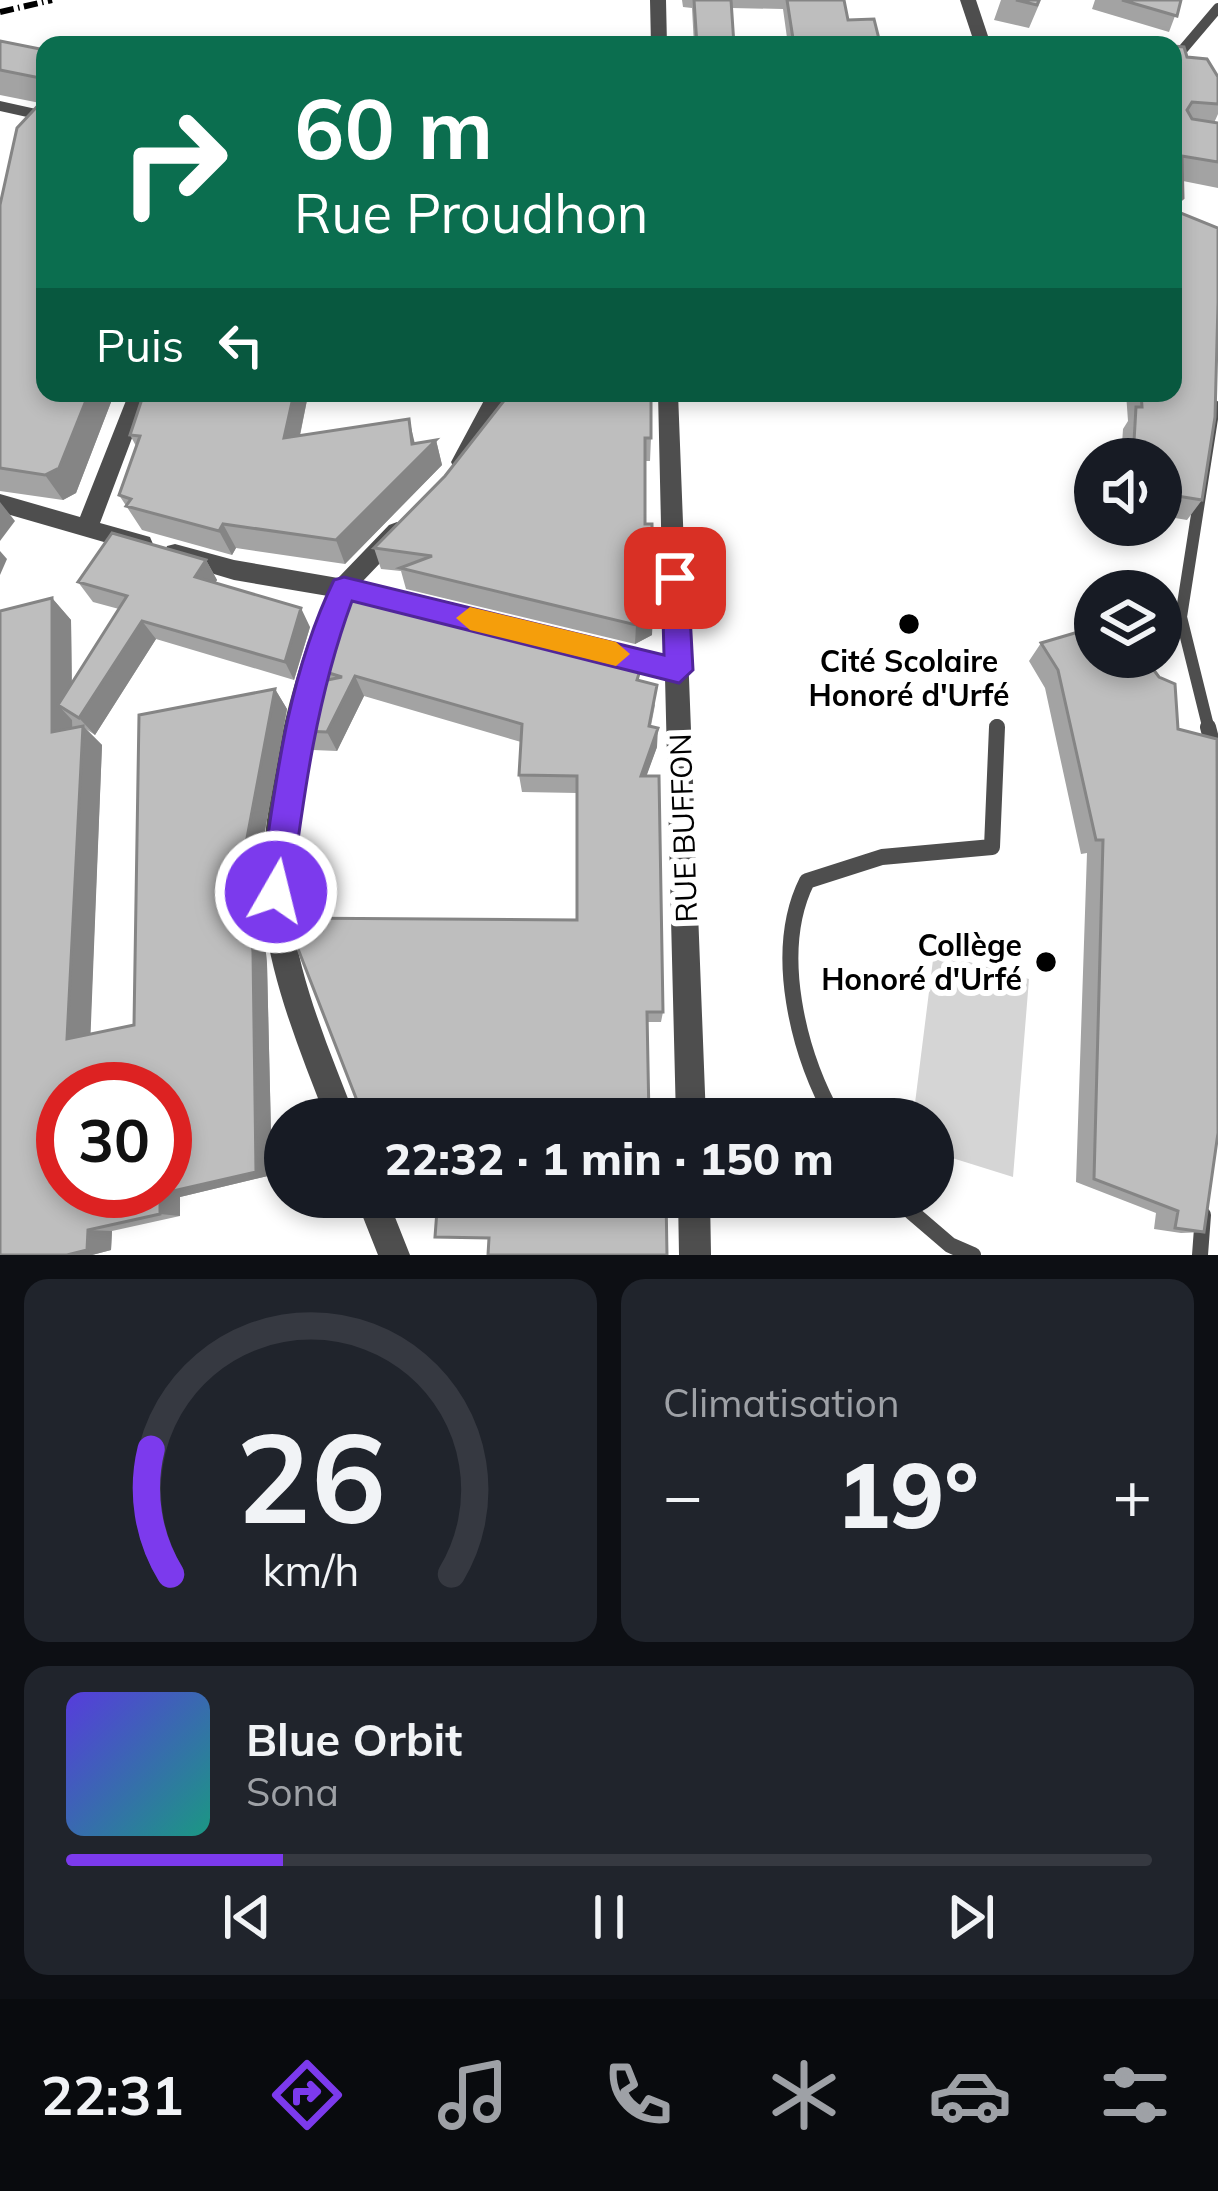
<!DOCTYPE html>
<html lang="fr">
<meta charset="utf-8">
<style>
body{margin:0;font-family:Mulish,sans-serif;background:#20242c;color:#f1f3f6;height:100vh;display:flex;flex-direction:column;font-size:45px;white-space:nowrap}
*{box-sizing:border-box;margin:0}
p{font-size:39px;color:#9ea1a6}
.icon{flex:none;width:66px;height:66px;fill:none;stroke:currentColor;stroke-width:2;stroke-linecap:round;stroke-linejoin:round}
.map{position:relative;height:1255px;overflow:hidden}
.drawer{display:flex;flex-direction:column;gap:24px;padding:24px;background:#0d0f14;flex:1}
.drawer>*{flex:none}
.guide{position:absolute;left:36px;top:36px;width:1146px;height:366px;border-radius:24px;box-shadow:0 6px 18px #0003;background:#0b6e4f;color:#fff;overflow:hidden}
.buttons{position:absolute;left:1074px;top:438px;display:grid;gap:24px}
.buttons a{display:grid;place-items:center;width:108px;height:108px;border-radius:50%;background:#171b24;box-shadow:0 6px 18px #0003;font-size:60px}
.speed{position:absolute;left:36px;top:1062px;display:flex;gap:24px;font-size:60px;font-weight:700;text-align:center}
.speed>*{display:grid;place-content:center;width:156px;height:156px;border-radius:50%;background:#171b24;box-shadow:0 6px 18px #0003;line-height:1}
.speed .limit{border:18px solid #d22;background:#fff;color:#111}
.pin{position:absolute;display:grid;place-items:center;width:102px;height:102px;color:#fff;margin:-51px;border-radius:24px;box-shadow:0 6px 18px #0006}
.me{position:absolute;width:132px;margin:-66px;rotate:8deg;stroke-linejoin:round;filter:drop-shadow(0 0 9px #0008)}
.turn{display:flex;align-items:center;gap:42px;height:252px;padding:0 60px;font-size:54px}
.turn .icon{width:156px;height:156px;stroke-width:2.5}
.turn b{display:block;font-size:84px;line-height:102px}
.then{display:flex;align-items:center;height:114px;padding:0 60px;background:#0003;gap:24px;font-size:45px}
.big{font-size:90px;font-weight:800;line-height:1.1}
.drawer .card{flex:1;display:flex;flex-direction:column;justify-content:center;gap:18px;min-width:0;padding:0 42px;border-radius:24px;background:#20242c}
.drawer .dial{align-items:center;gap:0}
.dial svg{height:312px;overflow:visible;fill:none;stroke:#363941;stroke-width:7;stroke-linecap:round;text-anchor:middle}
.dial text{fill:#f1f3f6;stroke:none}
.song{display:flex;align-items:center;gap:36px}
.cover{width:144px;height:144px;border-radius:18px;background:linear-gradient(135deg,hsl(250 70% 55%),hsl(170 70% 35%))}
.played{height:12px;border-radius:6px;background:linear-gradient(90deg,#7c3aed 20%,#363941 20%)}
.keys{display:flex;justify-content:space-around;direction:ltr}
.heat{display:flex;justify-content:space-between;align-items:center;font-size:66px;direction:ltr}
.drawer .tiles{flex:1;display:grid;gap:24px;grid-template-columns:1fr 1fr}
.card:last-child{grid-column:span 2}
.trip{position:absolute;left:264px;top:1098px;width:690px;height:120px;border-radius:60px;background:#171b24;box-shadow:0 6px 18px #0003;font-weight:800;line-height:120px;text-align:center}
.dock{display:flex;height:192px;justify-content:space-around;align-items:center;background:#090b0e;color:#9ea1a6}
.dock .icon{width:84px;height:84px}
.dock .on{color:#7c3aed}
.dock b{font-size:54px;color:#f1f3f6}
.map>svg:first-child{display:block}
.green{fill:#d5d5d5}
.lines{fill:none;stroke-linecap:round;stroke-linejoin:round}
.service-far2{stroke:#4e4e4e;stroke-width:10}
.service-far1{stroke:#4e4e4e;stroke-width:12}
.service{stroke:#4e4e4e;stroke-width:16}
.minor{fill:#4e4e4e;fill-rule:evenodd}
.rail{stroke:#000;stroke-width:6;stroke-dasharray:14 4.5 1.5 4.5;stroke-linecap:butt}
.wall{fill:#a3a3a3}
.shaded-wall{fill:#858585}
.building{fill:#bebebe;stroke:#858585;stroke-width:3;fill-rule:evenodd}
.route{fill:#7c3aed;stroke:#51269a;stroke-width:3}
.slow{fill:#f59e0b}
.poi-dot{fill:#000;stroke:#fff;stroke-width:4.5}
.labels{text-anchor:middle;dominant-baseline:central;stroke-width:12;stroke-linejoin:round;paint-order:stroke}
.poi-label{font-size:30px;font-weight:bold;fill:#000;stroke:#fff}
.street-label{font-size:30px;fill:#000;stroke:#fff}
</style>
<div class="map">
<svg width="1218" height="1255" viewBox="0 0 1218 1255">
<rect width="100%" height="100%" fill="#fff"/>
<path class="green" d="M934 952 1029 979 1013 1177 933 1152V1119H913Z"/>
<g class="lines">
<path class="service-far2" d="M1173 61 1218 8"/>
<path class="service-far1" d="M997 730V725
M1209 730 1181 617 1214 406"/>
<path class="service" d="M1208 727 1215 754
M835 1119C798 1053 772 951 807 881L882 857 992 847 997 727
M894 1197 950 1245 973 1255
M1200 1255 1203 1215"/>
<path class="minor" d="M650 0H666L667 45H651Z
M960 0H976L991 45H975Z
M0 101 45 111V121L0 111Z
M129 393H149L100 523 150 537 153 544 150 551 142 553 0 512V494L80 517Z
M488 393H508L470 468H454L451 462Z
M658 393H678L706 1119H676L665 677 567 652 558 649 555 642 558 635 567 632 664 656Z
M397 522 405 525 408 531 405 537 362 582 370 591 366 598 350 600C313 668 282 839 292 916 301 986 331 1054 356 1119H326C301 1054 273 987 264 917 254 839 290 665 328 596L234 580 167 560 164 553 167 546 175 544 234 560 338 578 389 525Z
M355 1197H387L410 1255H378Z
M678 1197H710L711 1255H679Z"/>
<path class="rail" d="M0 12 52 0"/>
</g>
<path class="wall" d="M682 0H844L848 20 880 43 963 45H788L783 9 732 8 734 45H694L692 8 683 7Z
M1001 0H1041L1029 28 994 20Z
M1095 0H1181L1169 32 1092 9Z
M0 41 45 50V393H126L122 398 113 397 76 493 63 500 0 491V205L40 103 0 95Z
M1173 46 1218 77V114L1214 123H1218V188L1183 181 1177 209 1202 500 1187 520 1163 516 1161 519V459H1121L1123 429 1128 421 1126 393H1173Z
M510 393 651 438 650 461H645V524L652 635 635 644 406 589 401 571 381 569 374 548 445 476Z
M307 400 300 436 415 444 436 440 442 465 345 564 236 548 232 555 142 530 119 495 136 446 130 435Z
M206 560 217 580 215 583 310 627 294 680 156 639 95 735 86 729 102 745 90 1034 134 1025 275 689 287 709 258 869 267 964 272 1175 180 1197V1216L112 1231 111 1250 92 1255 52 598 71 620 72 683 119 609 93 602 78 582Z
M1095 627 1204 1232 1181 1233 1154 1229 1156 1213 1076 1182 1087 853 1081 854 1045 688 1029 661 1041 643Z
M599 655 640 680 655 705 651 726 657 747 646 776 663 1012 661 1022H647L649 1118 664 1119H368L363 1116 577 920V793L522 792 519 775 521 742 364 696 337 751 313 750 302 731 322 681 316 669Z"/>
<path class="shaded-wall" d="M89 393H110L113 397 76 493 63 500 45 475Z
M294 393H305L307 400 294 463 284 438Z
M409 419 415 444 436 440 442 465 345 564 336 540 412 444Z
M0 502 15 521 0 541Z
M223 524 236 548 232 555 219 531Z
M0 551 7 559 0 575Z
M206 560 217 580 207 597 195 577Z
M52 598 71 620 72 714 58 705 72 720 73 751 52 732Z
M301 608 310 627 294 680 285 662Z
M653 615 652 635 635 644 636 625Z
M142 621 156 639 95 735 79 718Z
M355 676 364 696 337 751 327 732Z
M275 689 287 709 258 869 267 964 272 1175 180 1197V1216L160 1214V1194L244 854Z
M83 726 102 745 90 1048 67 1039Z
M658 728 657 747 640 794 641 776Z
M88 1230 112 1231 111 1250 92 1255H67Z"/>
<path class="building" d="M694 0H731L734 45H697Z
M787 0H844L848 20 874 19 880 43H962L963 45H794Z
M1016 0H1039L1037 5Z
M1122 0H1181L1177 16Z
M0 41 45 50V79L0 70Z
M1173 46 1184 47 1187 57 1207 59 1218 77V104L1192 102 1187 110 1192 119 1218 123V162L1182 156 1183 198 1177 203 1178 212 1218 228V303L1215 417 1202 500 1171 495V505L1161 503V459H1133L1136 407H1142L1141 393H1173Z
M45 98V393H89L59 468 45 475 0 468V205L17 128Z
M144 393H294L284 438 409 419 412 444 436 440 336 540 223 524 219 531 126 506 131 499 119 495 140 436 130 435Z
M510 393H651V438H645V524H652L653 615 636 625 400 568 432 556 374 548 445 476Z
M112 533 206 560 195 577 301 608 285 662 142 621 79 718 58 705 127 596 78 582Z
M353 584 599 645 586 652 641 667 637 680 657 685 649 726 658 728 641 776H659L663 1012H647L649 1118 664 1119H443L444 1117 363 1116 286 918 577 920V776L519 775 522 724 355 676 327 732 302 731 313 683 342 677 316 669 339 594Z
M52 598V732L83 726 67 1039 134 1025 139 715 275 689 244 854 253 952 256 1172 160 1194V1214L88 1230 87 1250 67 1255H0V611ZM63 1089H165V1191H63Z
M1095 627V657H1144L1159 677 1175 684 1178 729 1217 739 1218 1133 1204 1232 1175 1228 1178 1211 1094 1179 1103 840H1096L1058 670 1041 643Z
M438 1197H666L667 1255H488L489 1238 435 1237Z"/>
<path class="route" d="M675 567 688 578 693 670 679 683 352 601C317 696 304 792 291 892L287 903 276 908 265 903 260 892C275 786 287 677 334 580L344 577 664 655 662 578Z"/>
<path class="slow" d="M470 607 616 642 630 654 616 666 470 630 456 618Z"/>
<g class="poi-dot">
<circle cx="909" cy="624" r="12"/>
<circle cx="1046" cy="962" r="12"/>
</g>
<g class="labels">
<g class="poi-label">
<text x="909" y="661">Cité Scolaire<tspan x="909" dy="34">Honoré d'Urfé</tspan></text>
<text x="1022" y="945" text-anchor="end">Collège<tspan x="1022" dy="34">Honoré d'Urfé</tspan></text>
</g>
<g class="street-label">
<text transform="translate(683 828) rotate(-92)">RUE BUFFON</text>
</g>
</g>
</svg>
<div class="buttons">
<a><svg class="icon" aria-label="sound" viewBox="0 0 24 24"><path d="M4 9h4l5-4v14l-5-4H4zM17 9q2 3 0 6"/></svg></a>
<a><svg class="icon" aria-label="layers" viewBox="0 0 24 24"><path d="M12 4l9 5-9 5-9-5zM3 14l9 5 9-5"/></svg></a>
</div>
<div class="speed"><div class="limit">30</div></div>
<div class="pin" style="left:675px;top:578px;background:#d93025"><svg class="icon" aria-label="arrive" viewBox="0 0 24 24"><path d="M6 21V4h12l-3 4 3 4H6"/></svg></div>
<svg class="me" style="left:276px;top:892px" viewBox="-20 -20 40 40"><circle r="17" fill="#7c3aed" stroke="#fff" stroke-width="3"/><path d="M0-11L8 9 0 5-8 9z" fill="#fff"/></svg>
<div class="trip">22:32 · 1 min · 150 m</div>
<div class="guide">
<div class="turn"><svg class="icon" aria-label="right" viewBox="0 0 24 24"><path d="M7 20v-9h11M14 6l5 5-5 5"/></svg><div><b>60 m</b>Rue Proudhon</div></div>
<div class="then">Puis<svg class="icon" aria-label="left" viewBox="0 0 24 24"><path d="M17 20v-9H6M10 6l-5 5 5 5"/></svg></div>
</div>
</div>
<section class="drawer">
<div class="tiles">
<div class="card dial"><svg viewBox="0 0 100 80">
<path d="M14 69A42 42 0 1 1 86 69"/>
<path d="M14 69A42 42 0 0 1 9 37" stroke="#7c3aed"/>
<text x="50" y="56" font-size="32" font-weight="700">26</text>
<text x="50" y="72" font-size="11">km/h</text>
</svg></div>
<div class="card"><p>Climatisation</p>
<div class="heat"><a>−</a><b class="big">19°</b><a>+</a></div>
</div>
<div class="card">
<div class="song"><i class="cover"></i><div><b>Blue Orbit</b><p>Sona</p></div></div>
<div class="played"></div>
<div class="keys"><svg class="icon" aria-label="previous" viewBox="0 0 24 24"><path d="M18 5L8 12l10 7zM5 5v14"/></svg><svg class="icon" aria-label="pause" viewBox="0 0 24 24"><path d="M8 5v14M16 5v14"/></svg><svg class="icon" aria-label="next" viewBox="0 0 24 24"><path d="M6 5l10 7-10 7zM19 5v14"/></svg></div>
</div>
</div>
</section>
<nav class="dock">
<b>22:31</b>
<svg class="icon on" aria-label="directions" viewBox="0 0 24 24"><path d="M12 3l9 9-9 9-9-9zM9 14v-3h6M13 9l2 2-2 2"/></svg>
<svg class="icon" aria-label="music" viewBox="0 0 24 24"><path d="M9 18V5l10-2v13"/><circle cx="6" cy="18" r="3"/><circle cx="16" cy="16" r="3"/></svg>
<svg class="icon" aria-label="phone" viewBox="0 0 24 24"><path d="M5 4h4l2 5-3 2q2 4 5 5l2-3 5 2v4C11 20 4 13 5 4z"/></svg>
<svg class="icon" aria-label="climate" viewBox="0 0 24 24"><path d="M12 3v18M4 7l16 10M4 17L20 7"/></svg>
<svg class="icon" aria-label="car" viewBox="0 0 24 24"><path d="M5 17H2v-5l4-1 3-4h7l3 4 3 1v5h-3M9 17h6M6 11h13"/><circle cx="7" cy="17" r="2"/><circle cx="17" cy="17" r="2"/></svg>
<svg class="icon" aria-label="filters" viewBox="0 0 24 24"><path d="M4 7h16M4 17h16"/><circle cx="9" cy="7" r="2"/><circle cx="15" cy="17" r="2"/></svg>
</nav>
